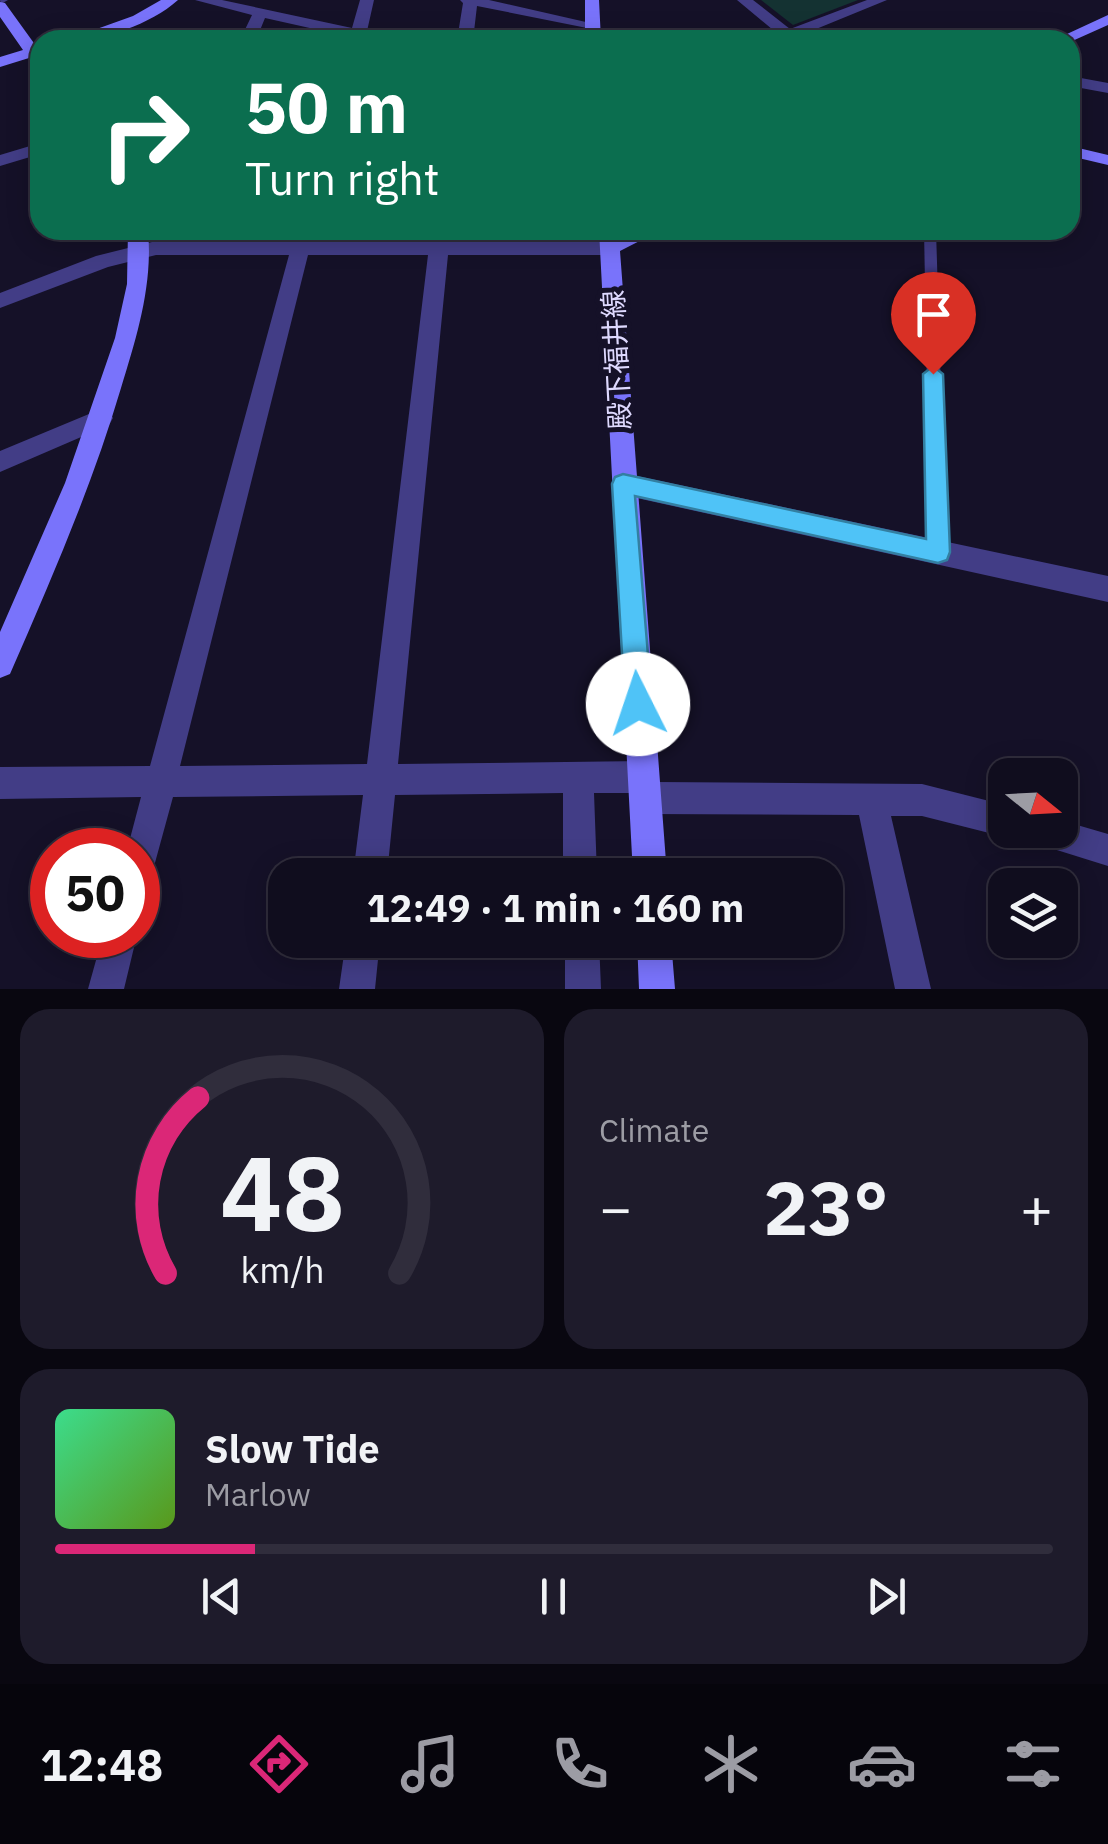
<!DOCTYPE html>
<meta charset="utf-8">
<style>
body{margin:0;font-family:"IBM Plex Sans","Noto Sans JP",sans-serif;background:#1e1b2b;color:#f1f3f6;height:100vh;display:flex;flex-direction:column;font-size:38px;white-space:nowrap}
*{box-sizing:border-box;margin:0}
p{font-size:32px;color:#9c9ca4}
.icon{flex:none;width:55px;height:55px;fill:none;stroke:currentColor;stroke-width:2;stroke-linecap:round;stroke-linejoin:round}
.map{position:relative;height:989px;overflow:hidden}
.panel{display:flex;flex-direction:column;gap:20px;padding:20px;background:#090710;flex:1}
.panel>*{flex:none}
.hud{position:absolute;left:30px;top:30px;width:1050px;height:210px;border-radius:30px;box-shadow:0 5px 25px #0003,0 0 0 2px #302d3c;background:#0b6e4f;color:#fff;overflow:hidden}
.needle{width:65px;rotate:108deg}
.tools{position:absolute;left:988px;top:758px;display:grid;gap:20px}
.tools a{display:grid;place-items:center;width:90px;height:90px;border-radius:20px;background:#100d1e;box-shadow:0 5px 25px #0003,0 0 0 2px #302d3c;font-size:50px}
.speed{position:absolute;left:30px;top:828px;display:flex;gap:20px;font-size:50px;font-weight:700;text-align:center}
.speed>*{display:grid;place-content:center;width:130px;height:130px;border-radius:50%;background:#100d1e;box-shadow:0 5px 25px #0003,0 0 0 2px #302d3c;line-height:1}
.speed .limit{border:15px solid #d22;background:#fff;color:#111}
.pin{position:absolute;display:grid;place-items:center;width:85px;height:85px;color:#fff;margin:-102px -42px;border-radius:50% 50% 50% 0;rotate:-45deg;box-shadow:0 0 10px #0007}
.pin .icon{rotate:45deg}
.me{position:absolute;width:110px;margin:-55px;rotate:356deg;stroke-linejoin:round;filter:drop-shadow(0 0 8px #0008)}
.turn{display:flex;align-items:center;gap:35px;height:210px;padding:0 50px;font-size:45px}
.turn .icon{width:130px;height:130px;stroke-width:2.5}
.turn b{display:block;font-size:70px;line-height:85px}
.big{font-size:75px;font-weight:800;line-height:1.1}
.panel .card{flex:1;display:flex;flex-direction:column;justify-content:center;gap:15px;min-width:0;padding:0 35px;border-radius:30px;background:#1e1b2b}
.panel .dial{align-items:center;gap:0}
.dial svg{height:260px;overflow:visible;fill:none;stroke:#302d3c;stroke-width:7;stroke-linecap:round;text-anchor:middle}
.dial text{fill:#f1f3f6;stroke:none}
.song{display:flex;align-items:center;gap:30px}
.cover{width:120px;height:120px;border-radius:15px;background:linear-gradient(135deg,hsl(150 70% 55%),hsl(90 70% 35%))}
.played{height:10px;border-radius:5px;background:linear-gradient(90deg,#db2777 20%,#302d3c 20%)}
.keys{display:flex;justify-content:space-around;direction:ltr}
.heat{display:flex;justify-content:space-between;align-items:center;font-size:55px;direction:ltr}
.panel .tiles{flex:1;display:grid;gap:20px;grid-template-columns:1fr 1fr}
.card:last-child{grid-column:span 2}
.trip{position:absolute;left:268px;top:858px;width:575px;height:100px;border-radius:30px;background:#100d1e;box-shadow:0 5px 25px #0003,0 0 0 2px #302d3c;font-weight:800;line-height:100px;text-align:center}
.dock{display:flex;height:160px;justify-content:space-around;align-items:center;background:#06050c;color:#9c9ca4}
.dock .icon{width:70px;height:70px}
.dock .on{color:#db2777}
.dock b{font-size:45px;color:#f1f3f6}
.map>svg:first-child{display:block}
.green{fill:#143232}
.lines{fill:none;stroke-linecap:round;stroke-linejoin:round}
.lane{fill:#423d86;fill-rule:evenodd}
.street{fill:#423d86;fill-rule:evenodd}
.secondary{fill:#7973fb;fill-rule:evenodd}
.route{fill:#4fc3f7;stroke:#337fa1;stroke-width:2.5}
.labels{text-anchor:middle;dominant-baseline:central;stroke-width:10;stroke-linejoin:round;paint-order:stroke}
.street-label{font-size:28px;fill:#ded9fe;stroke:#151128}
</style>
<div class="map">
<svg width="1108" height="989" viewBox="0 0 1108 989">
<rect width="100%" height="100%" fill="#151128"/>
<path class="green" d="M761 0H858L793 25Z"/>
<g class="lines">
<path class="lane" d="M924 230H936L946 552 944 557 938 559 932 557 930 552Z"/>
<path class="street" d="M0 0H8L1 4Z
M195 0H222L352 28 360 0H374L365 40H349L350 37 265 18 256 40H240L252 15Z
M460 0H489L599 25 592 29 477 6 473 40H457L463 3Z
M737 0H753L790 29 867 0H887L799 36 803 40H785Z
M1070 76 1108 83V93L1070 86Z
M40 143V154L0 166V155Z
M295 230H315L312 241H430L431 230H451L450 241H610L620 248 610 255H448L398 764 643 761 654 766 656 782 922 784 1005 805V830H1017L1005 837 922 816H891L931 989H895L859 815 645 814 634 809 631 793H594L597 875H563V793L395 795 387 875H353L363 795 173 797 150 881 138 885V850H127L141 797 0 799V767L150 766 289 255H156L108 267 0 308V293L96 256 156 241H292ZM308 255H428L367 764 180 766Z
M101 409 109 411 113 418 109 425 0 472V451Z
M623 473 1108 576V602L623 495 614 491 611 484 614 477Z
M1060 820 1108 834V866L1028 841 1023 830H1060Z
M103 935H137L124 989H88Z
M346 940H380L375 989H339Z
M565 940H599L601 989H565Z"/>
<path class="secondary" d="M161 0H178C150 25 104 40 66 40L133 16Z
M585 0H599L601 40H585Z
M0 2 5 3 36 46 40 45V68L29 58 0 67V57L23 50 0 17Z
M1108 15V25L1070 42 1054 40Z
M1070 146 1108 155V165L1070 156Z
M128 230H148C153 285 137 336 121 388 92 486 51 580 10 674L0 678V632L65 483 115 338 127 284Z
M599 230H619V236L634 230H661L620 251 667 875H633Z
M637 940H671L675 989H639Z"/>
</g>
<path class="route" d="M933 366 943 374 950 552 947 560 938 563 635 496 652 704 648 713 638 717 629 713 625 704 612 484 615 477 623 474 926 539 923 374Z"/>
<g class="labels">
<g class="street-label">
<text transform="translate(616 360) rotate(-93)">殿下福井線</text>
</g>
</g>
</svg>
<div class="tools">
<a><svg class="needle" viewBox="-14 -14 28 28"><path d="M0-13l5 13h-10z" fill="#e53935"/><path d="M0 13l5-13h-10z" fill="#9c9ca4"/></svg></a>
<a><svg class="icon" aria-label="layers" viewBox="0 0 24 24"><path d="M12 4l9 5-9 5-9-5zM3 14l9 5 9-5"/></svg></a>
</div>
<div class="speed"><div class="limit">50</div></div>
<div class="pin" style="left:933px;top:374px;background:#d93025"><svg class="icon" aria-label="arrive" viewBox="0 0 24 24"><path d="M6 21V4h12l-3 4 3 4H6"/></svg></div>
<svg class="me" style="left:638px;top:704px" viewBox="-20 -20 40 40"><circle r="19" fill="#fff"/><path d="M0-13L10 11 0 6-10 11z" fill="#4fc3f7"/></svg>
<div class="trip">12:49 · 1 min · 160 m</div>
<div class="hud">
<div class="turn"><svg class="icon" aria-label="right" viewBox="0 0 24 24"><path d="M7 20v-9h11M14 6l5 5-5 5"/></svg><div><b>50 m</b>Turn right</div></div>
</div>
</div>
<section class="panel">
<div class="tiles">
<div class="card dial"><svg viewBox="0 0 100 80">
<path d="M14 69A42 42 0 1 1 86 69"/>
<path d="M14 69A42 42 0 0 1 24 15" stroke="#db2777"/>
<text x="50" y="56" font-size="32" font-weight="700">48</text>
<text x="50" y="72" font-size="11">km/h</text>
</svg></div>
<div class="card"><p>Climate</p>
<div class="heat"><a>−</a><b class="big">23°</b><a>+</a></div>
</div>
<div class="card">
<div class="song"><i class="cover"></i><div><b>Slow Tide</b><p>Marlow</p></div></div>
<div class="played"></div>
<div class="keys"><svg class="icon" aria-label="previous" viewBox="0 0 24 24"><path d="M18 5L8 12l10 7zM5 5v14"/></svg><svg class="icon" aria-label="pause" viewBox="0 0 24 24"><path d="M8 5v14M16 5v14"/></svg><svg class="icon" aria-label="next" viewBox="0 0 24 24"><path d="M6 5l10 7-10 7zM19 5v14"/></svg></div>
</div>
</div>
</section>
<nav class="dock">
<b>12:48</b>
<svg class="icon on" aria-label="directions" viewBox="0 0 24 24"><path d="M12 3l9 9-9 9-9-9zM9 14v-3h6M13 9l2 2-2 2"/></svg>
<svg class="icon" aria-label="music" viewBox="0 0 24 24"><path d="M9 18V5l10-2v13"/><circle cx="6" cy="18" r="3"/><circle cx="16" cy="16" r="3"/></svg>
<svg class="icon" aria-label="phone" viewBox="0 0 24 24"><path d="M5 4h4l2 5-3 2q2 4 5 5l2-3 5 2v4C11 20 4 13 5 4z"/></svg>
<svg class="icon" aria-label="climate" viewBox="0 0 24 24"><path d="M12 3v18M4 7l16 10M4 17L20 7"/></svg>
<svg class="icon" aria-label="car" viewBox="0 0 24 24"><path d="M5 17H2v-5l4-1 3-4h7l3 4 3 1v5h-3M9 17h6M6 11h13"/><circle cx="7" cy="17" r="2"/><circle cx="17" cy="17" r="2"/></svg>
<svg class="icon" aria-label="filters" viewBox="0 0 24 24"><path d="M4 7h16M4 17h16"/><circle cx="9" cy="7" r="2"/><circle cx="15" cy="17" r="2"/></svg>
</nav>
